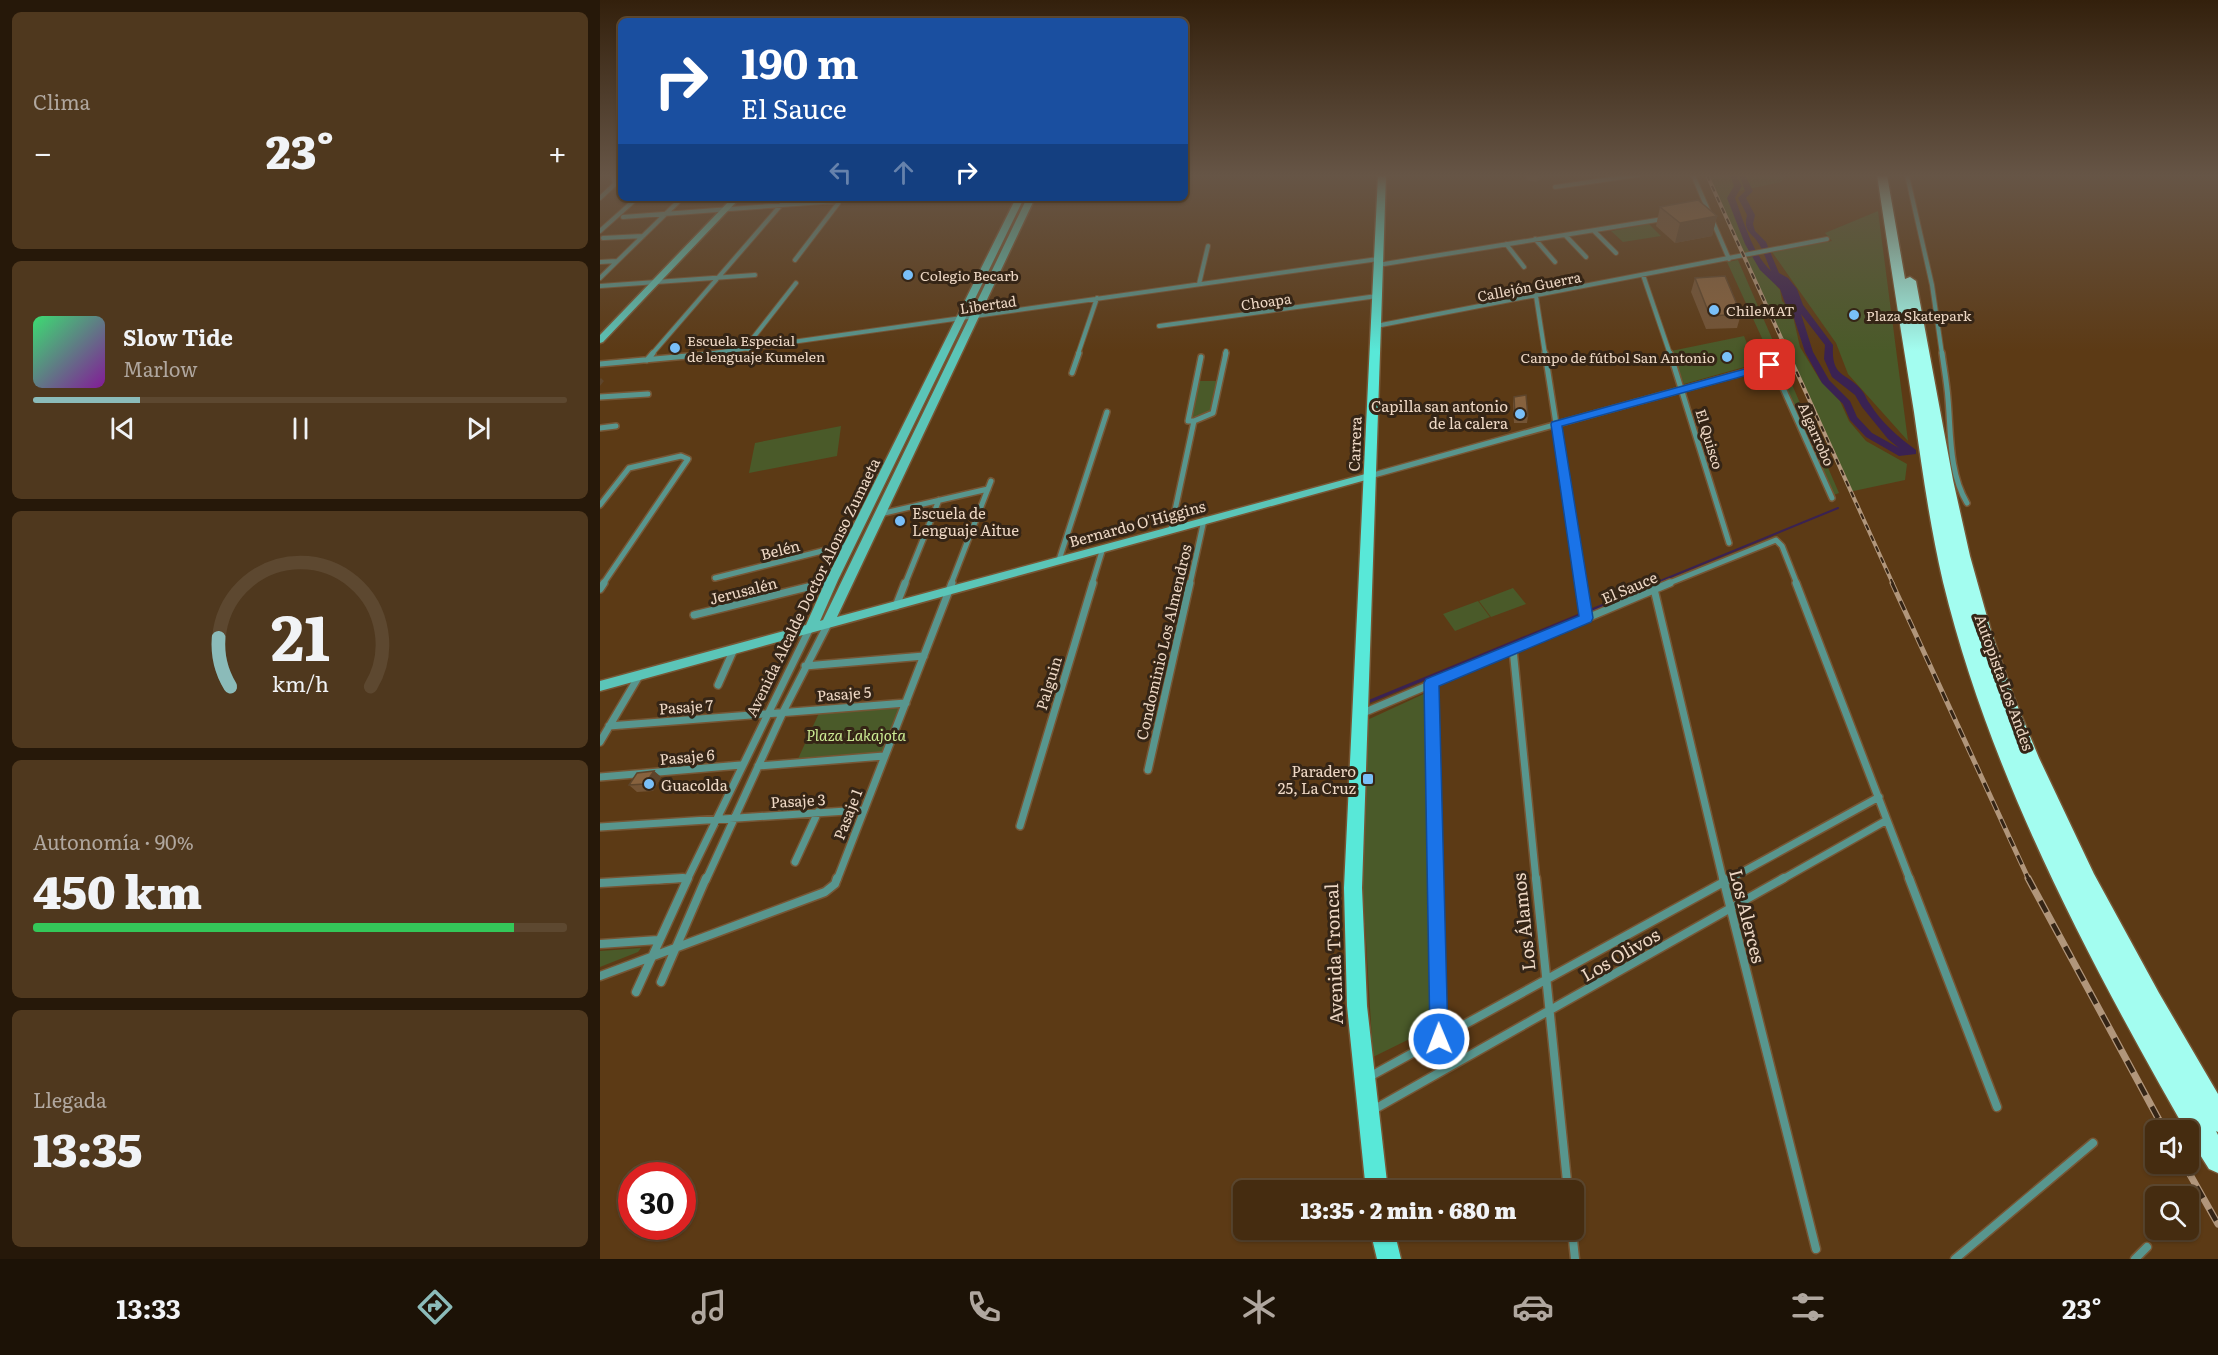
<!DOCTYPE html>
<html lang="es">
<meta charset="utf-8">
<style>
body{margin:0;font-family:Literata,serif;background:#4f381e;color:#f1f3f6;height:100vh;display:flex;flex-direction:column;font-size:22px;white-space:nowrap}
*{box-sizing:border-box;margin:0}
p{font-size:20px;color:#b0a79f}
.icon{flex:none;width:33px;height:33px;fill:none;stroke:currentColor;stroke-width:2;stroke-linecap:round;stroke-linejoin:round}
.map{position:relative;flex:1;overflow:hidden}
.details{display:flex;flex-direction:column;gap:12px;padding:12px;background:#261809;width:600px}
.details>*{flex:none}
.guide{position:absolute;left:18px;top:18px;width:570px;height:183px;border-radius:9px;box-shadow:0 2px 4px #0004,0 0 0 2px #5d4830;background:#1a4fa0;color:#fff;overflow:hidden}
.controls{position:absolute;left:1545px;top:1120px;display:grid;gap:12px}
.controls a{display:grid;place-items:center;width:54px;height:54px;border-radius:9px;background:#452c10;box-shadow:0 2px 4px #0004,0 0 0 2px #5d4830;font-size:30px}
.speed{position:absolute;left:18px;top:1162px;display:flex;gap:12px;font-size:30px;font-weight:700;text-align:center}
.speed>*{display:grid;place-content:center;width:78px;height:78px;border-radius:50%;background:#452c10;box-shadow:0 2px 4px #0004,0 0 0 2px #5d4830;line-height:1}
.speed .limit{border:9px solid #d22;background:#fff;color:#111}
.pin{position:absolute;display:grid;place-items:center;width:51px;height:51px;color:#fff;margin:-26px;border-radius:12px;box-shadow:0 3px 9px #0006}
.me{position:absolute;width:66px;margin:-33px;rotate:359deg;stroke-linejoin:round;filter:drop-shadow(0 0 4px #0008)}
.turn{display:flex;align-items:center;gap:21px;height:126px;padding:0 24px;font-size:27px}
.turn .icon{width:78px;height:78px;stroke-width:2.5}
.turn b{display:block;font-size:42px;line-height:51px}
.lanes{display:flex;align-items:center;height:57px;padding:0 24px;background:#0003;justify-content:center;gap:30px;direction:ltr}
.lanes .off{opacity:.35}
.big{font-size:45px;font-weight:800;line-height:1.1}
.details .widget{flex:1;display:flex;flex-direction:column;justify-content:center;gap:9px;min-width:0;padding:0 21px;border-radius:9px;background:#4f381e}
.details .dial{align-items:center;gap:0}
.dial svg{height:156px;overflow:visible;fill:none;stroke:#5d4830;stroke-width:7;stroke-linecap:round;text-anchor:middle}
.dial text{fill:#f1f3f6;stroke:none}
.song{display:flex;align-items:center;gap:18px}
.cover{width:72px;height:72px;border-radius:9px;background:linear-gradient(135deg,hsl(140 70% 55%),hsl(290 70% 35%))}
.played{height:6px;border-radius:3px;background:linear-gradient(90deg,#8bbbb9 20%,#5d4830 20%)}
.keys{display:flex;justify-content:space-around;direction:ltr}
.heat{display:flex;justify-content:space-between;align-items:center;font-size:33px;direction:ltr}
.charge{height:9px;border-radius:4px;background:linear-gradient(90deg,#34c759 90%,#5d4830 0)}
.trip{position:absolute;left:633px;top:1180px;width:351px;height:60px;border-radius:9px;background:#452c10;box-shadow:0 2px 4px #0004,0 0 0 2px #5d4830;font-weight:800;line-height:60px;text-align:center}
.tab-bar{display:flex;height:96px;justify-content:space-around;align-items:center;background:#1c1206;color:#b0a79f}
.tab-bar .icon{width:42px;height:42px}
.tab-bar .on{color:#8bbbb9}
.tab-bar b{font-size:27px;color:#f1f3f6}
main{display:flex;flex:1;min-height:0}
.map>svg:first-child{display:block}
.green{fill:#4a5a29}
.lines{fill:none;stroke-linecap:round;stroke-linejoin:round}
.stream-far1{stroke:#3a2252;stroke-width:2}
.stream{stroke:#3a2252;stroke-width:3}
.canal{fill:#3a2252;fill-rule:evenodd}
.street-far3-casing{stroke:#765635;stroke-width:6}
.street-far2-casing{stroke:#765635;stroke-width:8}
.street-far1-casing{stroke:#765635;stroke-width:10}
.street-casing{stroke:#765635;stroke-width:11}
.secondary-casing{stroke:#765635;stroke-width:3}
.primary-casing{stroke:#765635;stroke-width:3}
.highway-casing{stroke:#765635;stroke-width:3}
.street-far3{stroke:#58968e;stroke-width:4}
.street-far2{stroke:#58968e;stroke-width:5}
.street-far1{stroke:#58968e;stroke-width:7}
.street{stroke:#58968e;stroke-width:8}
.secondary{fill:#5bc5b8;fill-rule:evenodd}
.primary{fill:#58e8d8;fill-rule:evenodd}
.highway{fill:#a3fdf0;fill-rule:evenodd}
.rail-far2-casing{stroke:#b1967b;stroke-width:4}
.rail-far1-casing{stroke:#b1967b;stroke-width:5}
.rail-casing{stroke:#b1967b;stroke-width:7}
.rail-far2{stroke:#352516;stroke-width:2;stroke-dasharray:6;stroke-linecap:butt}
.rail-far1{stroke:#352516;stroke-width:3;stroke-dasharray:10;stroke-linecap:butt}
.rail{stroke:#352516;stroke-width:4.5;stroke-dasharray:13;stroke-linecap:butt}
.wall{fill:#745435}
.shaded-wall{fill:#5e452b}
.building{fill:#87623e;stroke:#5e452b;stroke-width:1.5}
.route{fill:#1a73e8;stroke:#114b97;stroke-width:1.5}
.poi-dot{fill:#79bff8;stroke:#352516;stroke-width:2}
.labels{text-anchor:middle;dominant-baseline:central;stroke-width:6;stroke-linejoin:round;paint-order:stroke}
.far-poi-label{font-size:14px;fill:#eed8c5;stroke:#352516;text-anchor:start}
.far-street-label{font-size:14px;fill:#eed8c5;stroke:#352516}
.poi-label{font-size:15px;fill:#eed8c5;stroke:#352516;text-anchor:end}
.street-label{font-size:15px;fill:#eed8c5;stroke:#352516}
.park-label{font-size:15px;font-style:italic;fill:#cceb93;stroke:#352516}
.near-street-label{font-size:18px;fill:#eed8c5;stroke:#352516}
</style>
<main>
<section class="details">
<div class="widget"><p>Clima</p>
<div class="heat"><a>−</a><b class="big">23°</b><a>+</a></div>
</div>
<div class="widget">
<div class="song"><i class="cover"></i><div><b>Slow Tide</b><p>Marlow</p></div></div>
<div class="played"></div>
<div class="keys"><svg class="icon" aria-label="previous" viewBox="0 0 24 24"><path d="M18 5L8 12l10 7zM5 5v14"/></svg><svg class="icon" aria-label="pause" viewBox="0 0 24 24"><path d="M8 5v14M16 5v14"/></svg><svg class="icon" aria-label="next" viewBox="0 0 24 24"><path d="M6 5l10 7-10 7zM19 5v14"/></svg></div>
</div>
<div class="widget dial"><svg viewBox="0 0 100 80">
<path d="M14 69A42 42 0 1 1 86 69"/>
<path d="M14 69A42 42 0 0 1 8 44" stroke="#8bbbb9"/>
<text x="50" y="56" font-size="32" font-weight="700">21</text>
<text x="50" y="72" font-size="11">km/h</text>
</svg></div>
<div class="widget"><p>Autonomía · 90%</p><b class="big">450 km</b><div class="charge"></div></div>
<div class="widget"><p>Llegada</p><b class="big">13:35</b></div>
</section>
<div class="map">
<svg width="1618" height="1259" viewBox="0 0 1618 1259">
<rect width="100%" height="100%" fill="#5c3a15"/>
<path class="green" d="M1107 175H1187L1181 182 1130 193 1128 198 1151 252 1141 254Z
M1278 211 1308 441 1248 374 1236 343 1172 252 1232 241 1225 233Z
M1049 224 1061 236 1023 242 1011 231Z
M1153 257 1180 290 1182 301 1192 312 1200 347 1220 380 1240 401 1249 421 1266 441 1307 464 1305 480 1249 492 1145 258Z
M1138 260 1239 493 1234 495 1127 262Z
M1144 336 1155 364 1084 384 1071 351Z
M598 381H617L612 412 596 419H590Z
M241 426 237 456 149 473 155 443Z
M913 588 926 604 891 617 879 601Z
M878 601 890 617 855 631 843 614Z
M828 692 834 1027 773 1057 762 874 765 721Z
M300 708 281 755 197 761 219 713Z
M41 948 38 952 0 967V951Z"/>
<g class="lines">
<path class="stream-far1" d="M1053 584 1238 508"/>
<path class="stream" d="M768 702 1057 583"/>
<path class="canal" d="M1130 175H1136L1142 186 1135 198C1144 222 1152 253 1171 271 1167 262 1164 252 1159 244 1151 231 1143 233 1147 215L1138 198 1145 191 1139 175H1145L1153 191 1146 198 1155 215 1153 224 1155 231 1166 242 1179 273 1188 278 1197 289 1203 305 1233 345C1231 380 1247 371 1263 392 1266 396 1267 401 1270 404 1282 423 1298 437 1316 450V454L1299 456 1266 437 1250 420 1243 404 1222 383 1205 352 1192 312 1185 303 1180 289 1160 270 1145 244 1127 198 1134 186ZM1201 314 1225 345 1224 359 1232 377 1255 395 1262 407 1288 439 1299 448 1272 433 1257 417 1250 401 1229 380 1213 352Z"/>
<defs>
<path id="street-far3" d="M1093 175 1129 259
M1307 175 1332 285 1342 354
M955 187 1038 175
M0 198 15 184 14 178 17 175
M23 217 276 198
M0 231 37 198
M994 231 1016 253
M965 235 986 257
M3 238 43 236
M935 239 955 262
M906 244 924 267
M195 260 240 201
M0 262 17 261
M778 265 1063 219
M1043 275 1070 354
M0 278 82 198
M599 284 608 246
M0 286 155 275
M936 296 945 354
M559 326 777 296
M776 326 1227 239
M148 349 153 338 196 283
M52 354 187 198
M107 354 778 259
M478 354 497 298
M625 354 626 351"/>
<path id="street-far2" d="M945 353 981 584
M1070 353 1129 543
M1342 353C1344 368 1347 384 1348 399 1351 433 1349 473 1367 503
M47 360 53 353
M0 364 120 353
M472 373 479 353
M0 397 48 394
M594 421 613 413 626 353
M0 428 16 426
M770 476 1170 365 1174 368 1232 498
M0 505 29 468 81 456 88 459 3 584
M280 514 388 489
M571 529 594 421H588L601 357
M459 560 507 412
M115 578 250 544
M218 584 231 581
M305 584 339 500
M351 584 391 481
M492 584 503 548
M590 584 604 520
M1067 584 1176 540 1182 546 1197 584"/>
<path id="street-far1" d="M981 583 986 618
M1196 583 1310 880
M0 589 4 583
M1054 589 1123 880
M296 606 305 583
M94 615 224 583
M913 649 936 880
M205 666 324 656
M831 683 835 880
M118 685 134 649
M763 713 1070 583
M9 726 306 703
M0 742 39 676
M158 766 284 756
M548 770 590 583
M0 777 141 765
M420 826 493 583
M0 827 262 810
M195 862 218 812
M57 880 86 878
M87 880 210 628
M106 880 184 710 228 624
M237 880 352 583
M1128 880 1279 797
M1181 880 1287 820"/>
<path id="street" d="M835 878 839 1039
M936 878 968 1191
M1123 878 1216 1249
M1309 878 1397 1107
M0 883 83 878
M0 944 58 940
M0 976 225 892 235 884 237 878
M61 982 106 878
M36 992 88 878
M769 1077 1131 878
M773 1110 1184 878
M972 1230 975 1259
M1355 1259 1493 1143
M1535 1259 1547 1247"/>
<path id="secondary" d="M132 198H140L3 342 0 343V335Z
M416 198H424L238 580 220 621 223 620 427 198H435L237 617 769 473 773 474 774 476 773 478 0 691V681L206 625 226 580Z"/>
<path id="primary" d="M778 175H786L762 888 767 1006 788 1191H766L747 1006 744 888Z
M770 1230H794L801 1259H777Z"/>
<path id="highway" d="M1277 175H1287L1305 279 1310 277 1316 281 1353 480 1370 556 1391 631 1413 695 1439 758 1494 874 1559 993 1618 1094V1132L1616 1131 1618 1135V1173L1609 1169 1597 1150C1496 974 1392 783 1343 582 1330 526 1322 469 1314 412 1301 333 1289 254 1277 175Z"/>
</defs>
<use href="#street-far3" class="street-far3-casing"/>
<use href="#street-far2" class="street-far2-casing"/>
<use href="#street-far1" class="street-far1-casing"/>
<use href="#street" class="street-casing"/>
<use href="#secondary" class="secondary-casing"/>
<use href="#primary" class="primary-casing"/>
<use href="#highway" class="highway-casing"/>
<use href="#street-far3" class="street-far3"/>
<use href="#street-far2" class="street-far2"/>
<use href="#street-far1" class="street-far1"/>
<use href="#street" class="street"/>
<use href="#secondary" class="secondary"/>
<use href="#primary" class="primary"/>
<use href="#highway" class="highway"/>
<defs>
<path id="rail-far2" d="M1107 175 1293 584"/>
<path id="rail-far1" d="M1292 583 1429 880"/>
<path id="rail" d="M1428 878 1565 1131
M1584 1164 1618 1224"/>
</defs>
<use href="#rail-far2" class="rail-far2-casing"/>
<use href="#rail-far1" class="rail-far1-casing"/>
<use href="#rail" class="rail-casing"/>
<use href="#rail-far2" class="rail-far2"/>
<use href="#rail-far1" class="rail-far1"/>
<use href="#rail" class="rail"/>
</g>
<path class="wall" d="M927 175H945L937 182 926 180Z
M1060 207 1117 216 1112 236 1075 243 1056 226Z
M1095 278 1141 314 1137 328 1106 329 1091 292Z
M914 397 928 416 927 423H914L913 404Z
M54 771 61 777 53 791 37 792 29 785Z"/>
<path class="shaded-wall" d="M938 175H945L937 182Z
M1117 216 1112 236 1075 243 1080 223Z
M1 378 4 381 0 386V379Z
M54 771 61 777 53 791 45 784Z"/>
<path class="building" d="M1098 200 1117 216 1080 223 1060 207Z
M1125 276 1141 314 1110 316 1095 278Z
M926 395 928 416H915L914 397Z
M54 771 45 784 29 785 37 773Z"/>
<linearGradient id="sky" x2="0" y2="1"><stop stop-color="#33200c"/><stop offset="0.5" stop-color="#665546"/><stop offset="1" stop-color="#665546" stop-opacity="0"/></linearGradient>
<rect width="1618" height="351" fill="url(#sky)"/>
<path class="route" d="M1170 362 1173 363V368L962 426 993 618 991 622 839 686 848 1039 846 1045 839 1048 832 1045 830 1039 824 683 826 679 979 616 951 424 952 422Z"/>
<g class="poi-dot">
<circle cx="308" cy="275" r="6"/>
<circle cx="1114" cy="310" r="6"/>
<circle cx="1254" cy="315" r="6"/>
<circle cx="75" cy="348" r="6"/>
<circle cx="1127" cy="357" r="6"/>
<circle cx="920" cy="414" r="6"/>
<circle cx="300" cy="521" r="6"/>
<rect x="762" y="773" width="12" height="12" rx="3"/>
<circle cx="49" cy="784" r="6"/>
</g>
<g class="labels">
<g class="far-poi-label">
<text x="320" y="275">Colegio Becarb</text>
<text x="1126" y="310">ChileMAT</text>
<text x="1266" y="315">Plaza Skatepark</text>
<text x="87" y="340">Escuela Especial<tspan x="87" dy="16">de lenguaje Kumelen</tspan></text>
<text x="1115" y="357" text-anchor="end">Campo de fútbol San Antonio</text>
</g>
<g class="far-street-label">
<text transform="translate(929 286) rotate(-11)">Callejón Guerra</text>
<text transform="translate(666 301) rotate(-8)">Choapa</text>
<text transform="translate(388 304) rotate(-8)">Libertad</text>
<text transform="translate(1217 434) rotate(66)">Algarrobo</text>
<text transform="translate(1110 439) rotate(73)">El Quisco</text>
</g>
<g class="poi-label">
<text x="908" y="405">Capilla san antonio<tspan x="908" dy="17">de la calera</tspan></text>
<text x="312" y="512" text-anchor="start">Escuela de<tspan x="312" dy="17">Lenguaje Aitue</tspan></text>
<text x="756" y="770">Paradero<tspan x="756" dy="17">25, La Cruz</tspan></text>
<text x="61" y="784" text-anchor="start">Guacolda</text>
</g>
<g class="street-label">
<text transform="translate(754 444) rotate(-88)">Carrera</text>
<text transform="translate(537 523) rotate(-15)">Bernardo O'Higgins</text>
<text transform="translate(180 549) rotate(-14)">Belén</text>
<text transform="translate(212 587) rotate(-64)">Avenida Alcalde Doctor Alonso Zumaeta</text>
<text transform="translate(1029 587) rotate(-23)">El Sauce</text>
<text transform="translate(143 590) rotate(-14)">Jerusalén</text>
<text transform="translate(563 642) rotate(-77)">Condominio Los Almendros</text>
<text transform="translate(1405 682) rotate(70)">Autopista Los Andes</text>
<text transform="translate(448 683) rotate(-73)">Palguin</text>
<text transform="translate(244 693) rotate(-4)">Pasaje 5</text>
<text transform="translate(86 706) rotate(-4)">Pasaje 7</text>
<text transform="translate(87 756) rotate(-5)">Pasaje 6</text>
<text transform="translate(198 800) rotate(-3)">Pasaje 3</text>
<text transform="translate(247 814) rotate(-69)">Pasaje 1</text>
</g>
<g class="park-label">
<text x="256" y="734">Plaza Lakajota</text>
</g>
<g class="near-street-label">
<text transform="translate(1148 916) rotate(76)">Los Alerces</text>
<text transform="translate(923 922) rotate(-96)">Los Álamos</text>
<text transform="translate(733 954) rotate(-92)">Avenida Troncal</text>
<text transform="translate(1020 954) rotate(-30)">Los Olivos</text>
</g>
</g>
</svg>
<div class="controls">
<a><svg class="icon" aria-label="sound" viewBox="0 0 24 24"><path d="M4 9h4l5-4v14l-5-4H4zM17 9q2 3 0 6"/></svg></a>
<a><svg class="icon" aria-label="search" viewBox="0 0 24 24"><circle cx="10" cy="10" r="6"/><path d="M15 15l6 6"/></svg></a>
</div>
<div class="speed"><div class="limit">30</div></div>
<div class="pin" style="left:1170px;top:365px;background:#d93025"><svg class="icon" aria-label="arrive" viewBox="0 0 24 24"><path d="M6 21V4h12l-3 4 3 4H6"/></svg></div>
<svg class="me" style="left:839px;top:1039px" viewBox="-20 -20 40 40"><circle r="17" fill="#1a73e8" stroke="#fff" stroke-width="3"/><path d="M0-11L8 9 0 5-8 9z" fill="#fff"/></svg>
<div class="trip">13:35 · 2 min · 680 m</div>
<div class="guide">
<div class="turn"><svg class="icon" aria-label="right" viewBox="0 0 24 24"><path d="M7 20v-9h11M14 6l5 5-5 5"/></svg><div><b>190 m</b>El Sauce</div></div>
<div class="lanes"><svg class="icon off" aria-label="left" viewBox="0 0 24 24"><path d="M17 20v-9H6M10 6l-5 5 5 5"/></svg><svg class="icon off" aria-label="ahead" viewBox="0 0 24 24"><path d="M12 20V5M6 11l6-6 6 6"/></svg><svg class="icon" aria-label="right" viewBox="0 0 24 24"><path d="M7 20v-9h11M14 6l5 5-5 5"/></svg></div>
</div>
</div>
</main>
<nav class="tab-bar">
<b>13:33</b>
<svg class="icon on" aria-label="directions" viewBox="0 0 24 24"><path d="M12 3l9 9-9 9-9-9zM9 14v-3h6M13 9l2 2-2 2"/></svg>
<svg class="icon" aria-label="music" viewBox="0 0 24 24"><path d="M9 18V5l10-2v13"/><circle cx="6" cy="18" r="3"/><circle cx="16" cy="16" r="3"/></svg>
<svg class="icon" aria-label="phone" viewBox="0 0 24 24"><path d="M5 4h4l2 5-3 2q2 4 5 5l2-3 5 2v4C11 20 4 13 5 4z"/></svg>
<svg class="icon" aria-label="climate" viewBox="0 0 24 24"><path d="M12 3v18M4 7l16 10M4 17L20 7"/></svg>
<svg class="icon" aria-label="car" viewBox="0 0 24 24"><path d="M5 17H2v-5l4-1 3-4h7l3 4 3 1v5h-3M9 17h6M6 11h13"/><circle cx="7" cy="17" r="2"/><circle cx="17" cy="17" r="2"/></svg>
<svg class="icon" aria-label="filters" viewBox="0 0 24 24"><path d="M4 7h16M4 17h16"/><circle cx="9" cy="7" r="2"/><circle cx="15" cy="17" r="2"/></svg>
<b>23°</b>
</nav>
